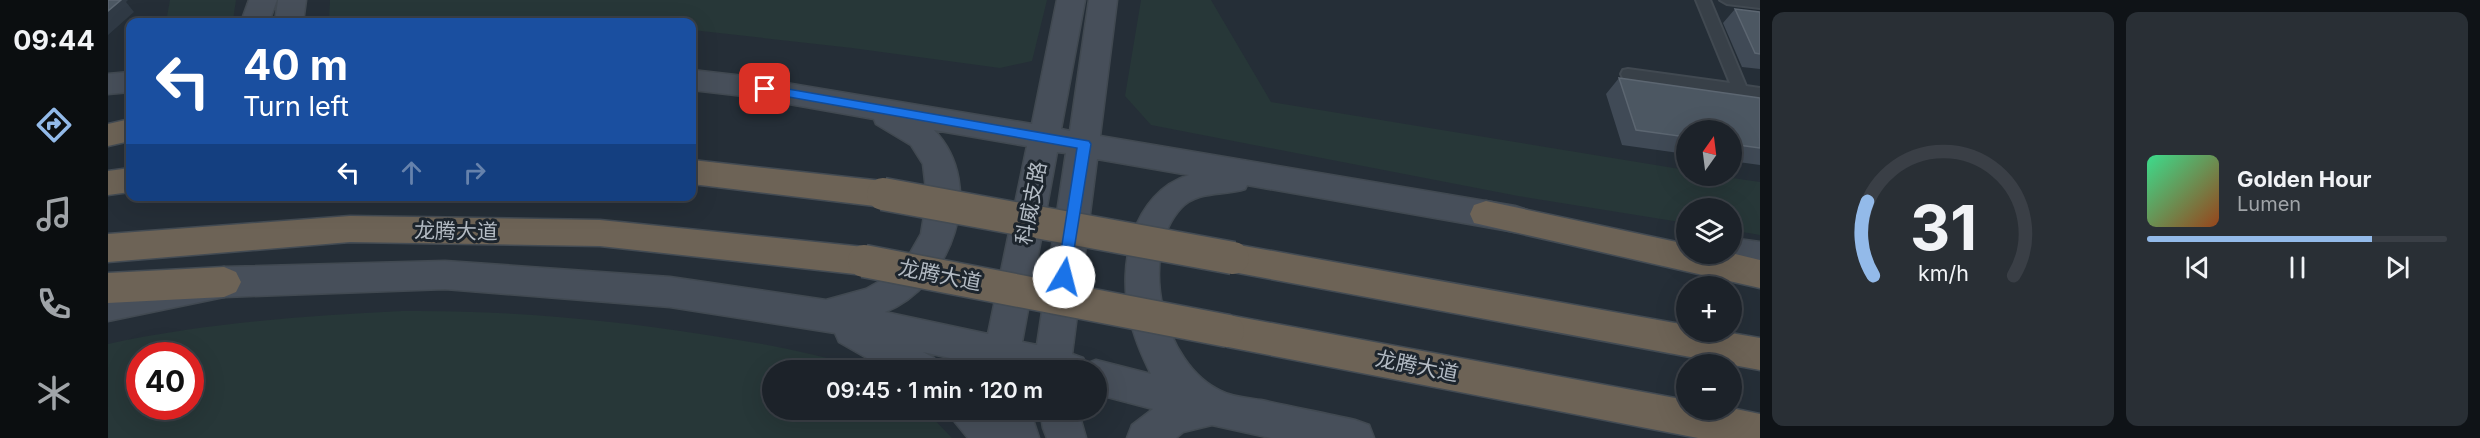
<!DOCTYPE html>
<meta charset="utf-8">
<style>
body{margin:0;font-family:Inter,"Noto Sans SC",sans-serif;background:#292f35;color:#f1f3f6;height:100vh;display:flex;flex-direction:column;font-size:22px;white-space:nowrap}
*{box-sizing:border-box;margin:0}
p{font-size:20px;color:#a0a4a8}
.icon{flex:none;width:33px;height:33px;fill:none;stroke:currentColor;stroke-width:2;stroke-linecap:round;stroke-linejoin:round}
.map{position:relative;flex:1;overflow:hidden}
.drawer{display:flex;flex-direction:column;gap:12px;padding:12px;background:#0f1317;width:720px}
.drawer>*{flex:none}
.guide{position:absolute;left:18px;top:18px;width:570px;height:183px;border-radius:12px;box-shadow:0 6px 24px #0002,0 0 0 2px #3a3f46;background:#1a4fa0;color:#fff;overflow:hidden}
.needle{width:39px;rotate:14deg}
.controls{position:absolute;left:1568px;top:120px;display:grid;gap:12px}
.controls a{display:grid;place-items:center;width:66px;height:66px;border-radius:50%;background:#1c2229;box-shadow:0 6px 24px #0002,0 0 0 2px #3a3f46;font-size:30px}
.speed{position:absolute;left:18px;top:342px;display:flex;gap:12px;font-size:30px;font-weight:700;text-align:center}
.speed>*{display:grid;place-content:center;width:78px;height:78px;border-radius:50%;background:#1c2229;box-shadow:0 6px 24px #0002,0 0 0 2px #3a3f46;line-height:1}
.speed .limit{border:9px solid #d22;background:#fff;color:#111}
.pin{position:absolute;display:grid;place-items:center;width:51px;height:51px;color:#fff;margin:-26px;border-radius:12px;box-shadow:0 3px 9px #0006}
.me{position:absolute;width:66px;margin:-33px;rotate:8deg;stroke-linejoin:round;filter:drop-shadow(0 0 4px #0008)}
.turn{display:flex;align-items:center;gap:21px;height:126px;padding:0 18px;font-size:27px}
.turn .icon{width:78px;height:78px;stroke-width:2.5}
.turn b{display:block;font-size:42px;line-height:51px}
.lanes{display:flex;align-items:center;height:57px;padding:0 18px;background:#0003;justify-content:center;gap:30px;direction:ltr}
.lanes .off{opacity:.35}
.drawer .tile{flex:1;display:flex;flex-direction:column;justify-content:center;gap:9px;min-width:0;padding:0 21px;border-radius:12px;background:#292f35}
.drawer .dial{align-items:center;gap:0}
.dial svg{height:156px;overflow:visible;fill:none;stroke:#3a3f46;stroke-width:7;stroke-linecap:round;text-anchor:middle}
.dial text{fill:#f1f3f6;stroke:none}
.song{display:flex;align-items:center;gap:18px}
.cover{width:72px;height:72px;border-radius:9px;background:linear-gradient(135deg,hsl(150 70% 55%),hsl(20 70% 35%))}
.played{height:6px;border-radius:3px;background:linear-gradient(90deg,#93bae9 75%,#3a3f46 75%)}
.keys{display:flex;justify-content:space-around;direction:ltr}
.drawer .tiles{flex:1;display:grid;gap:12px;grid-template-columns:repeat(2,1fr)}
.trip{position:absolute;left:654px;top:360px;width:345px;height:60px;border-radius:30px;background:#1c2229;box-shadow:0 6px 24px #0002,0 0 0 2px #3a3f46;font-weight:600;line-height:60px;text-align:center}
main{display:flex;flex:1;min-height:0}
.dock{display:flex;flex-direction:column;width:108px;justify-content:space-around;align-items:center;background:#0b0e10;color:#a0a4a8}
.dock .icon{width:42px;height:42px}
.dock .on{color:#93bae9}
.dock b{font-size:27px;color:#f1f3f6}
.map>svg:first-child{display:block}
.green{fill:#273738;fill-rule:evenodd}
.lines{fill:none;stroke-linecap:round;stroke-linejoin:round}
.lane-casing{stroke:#414951;stroke-width:4}
.secondary-casing{stroke:#414951;stroke-width:3}
.highway-casing{stroke:#434b53;stroke-width:3}
.lane{fill:#384048;fill-rule:evenodd}
.secondary{fill:#474f5a;fill-rule:evenodd}
.highway{fill:#6d6356;fill-rule:evenodd}
.highway-bridge-casing{stroke:#434b53;stroke-width:35;stroke-linecap:butt}
.highway-bridge{stroke:#6d6356;stroke-width:32}
.wall{fill:#404a56}
.shaded-wall{fill:#303a45}
.building{fill:#4c5762;stroke:#5c6671;stroke-width:1.5}
.route{fill:#1a73e8;stroke:#114b97;stroke-width:1.5}
.labels{text-anchor:middle;dominant-baseline:central;stroke-width:6;stroke-linejoin:round;paint-order:stroke}
.street-label{font-size:21px;fill:#b3bbc4;stroke:#1d252d}
</style>
<main>
<nav class="dock">
<b>09:44</b>
<svg class="icon on" aria-label="directions" viewBox="0 0 24 24"><path d="M12 3l9 9-9 9-9-9zM9 14v-3h6M13 9l2 2-2 2"/></svg>
<svg class="icon" aria-label="music" viewBox="0 0 24 24"><path d="M9 18V5l10-2v13"/><circle cx="6" cy="18" r="3"/><circle cx="16" cy="16" r="3"/></svg>
<svg class="icon" aria-label="phone" viewBox="0 0 24 24"><path d="M5 4h4l2 5-3 2q2 4 5 5l2-3 5 2v4C11 20 4 13 5 4z"/></svg>
<svg class="icon" aria-label="climate" viewBox="0 0 24 24"><path d="M12 3v18M4 7l16 10M4 17L20 7"/></svg>
</nav>
<div class="map">
<svg width="1652" height="438" viewBox="0 0 1652 438">
<rect width="100%" height="100%" fill="#252e37"/>
<path class="green" d="M62 0H128L125 20 120 22H58Z
M222 0H939L924 61 892 68 744 48 584 30V22H231L221 20Z
M1033 0H1103L1163 102 1578 170V176H1611L1652 182V235L1623 230V208H1578V223L1410 196 1043 125 1017 96Z
M294 311C397 310 498 319 599 335 653 343 708 353 760 370H664V410H817L844 438H0V344C97 323 195 316 294 311ZM32 356H82V406H32Z"/>
<g class="lines">
<defs>
<path id="lane" d="M1588 0H1602L1638 86 1652 88V98L1515 78 1513 74 1515 70 1520 69 1622 83Z
M1612 0H1652V8L1619 4Z"/>
<path id="secondary" d="M141 0H169L161 22H133Z
M170 0H198L195 22H167Z
M949 0H977L953 129 962 131 981 0H1009L992 136 1407 206 1419 210 1424 219 1419 228 1407 232 1139 185 1137 189C1116 196 1090 190 1073 208 1029 256 1055 365 1113 391 1124 397 1140 398 1153 400 1184 407 1216 413 1247 420L1261 425 1266 438H1163L1104 425 1075 432 1068 438H1019L1024 425 1045 409 988 394V370H879L878 366 815 352 826 358 831 370H780L731 342 727 333 562 307 337 289 116 297 0 321V291L116 267 337 261 562 277 718 300 758 289 781 276 801 255 813 234 819 198 815 164 803 145 768 124 766 119 636 96 584 90V70L636 76 924 124ZM826 130 919 146 880 334 777 312C843 286 880 186 826 130ZM949 152 958 153 929 345 914 342ZM989 159 1081 175C1024 193 1009 265 1022 318 1026 338 1034 356 1043 374L988 360 978 364 975 358 964 354Z
M22 72V92L0 94V74Z
M1623 238 1652 242V270L1611 262 1607 254H1623Z
M841 410H922L931 438H860L847 422Z
M932 410H970L978 438H939L935 428Z"/>
<path id="highway" d="M22 119V141L0 146V124Z
M584 160 775 181 786 185 791 194 786 203 775 207 584 184Z
M22 168V192L0 195V171Z
M1378 201 1578 244V254L1623 253 1652 260V288L1366 223 1362 214 1366 205Z
M242 216 492 220 756 247 768 251 773 261 768 271 756 275 492 246 242 242 0 262V234Z
M1125 244 1578 325V332H1617L1652 338V370L1125 272 1113 268 1108 258 1113 248Z
M116 267 128 272 133 282 128 292 116 297 0 303V273Z
M1120 315 1578 400V410L1623 408 1652 414V438H1590L1120 347 1107 342 1102 331 1107 320Z"/>
</defs>
<use href="#lane" class="lane-casing"/>
<use href="#secondary" class="secondary-casing"/>
<use href="#highway" class="highway-casing"/>
<use href="#lane" class="lane"/>
<use href="#secondary" class="secondary"/>
<use href="#highway" class="highway"/>
<defs>
<path id="highway-bridge" d="M775 194 1125 258
M756 261 1120 331"/>
</defs>
<use href="#highway-bridge" class="highway-bridge-casing"/>
<use href="#highway-bridge" class="highway-bridge"/>
</g>
<path class="wall" d="M1627 9 1652 12V69L1634 67 1615 23Z
M1511 78 1652 98V165L1623 161V130H1578V154L1514 145 1498 94Z"/>
<path class="shaded-wall" d="M13 0H20L18 2 26 12 0 35V11Z"/>
<path class="building" d="M0 0H13L0 11Z
M1627 9 1652 12V54L1647 53Z
M1511 78 1652 98V148L1623 144V130H1578V137L1528 130Z"/>
<path class="route" d="M657 85 981 141 983 144 961 281H951L949 277 969 148 653 92 651 89Z"/>
<g class="labels">
<g class="street-label">
<text transform="translate(923 203) rotate(-79)">科威支路</text>
<text transform="translate(348 231) rotate(1)">龙腾大道</text>
<text transform="translate(832 275) rotate(11)">龙腾大道</text>
<text transform="translate(1309 366) rotate(11)">龙腾大道</text>
</g>
</g>
</svg>
<div class="controls">
<a><svg class="needle" viewBox="-14 -14 28 28"><path d="M0-13l5 13h-10z" fill="#e53935"/><path d="M0 13l5-13h-10z" fill="#a0a4a8"/></svg></a>
<a><svg class="icon" aria-label="layers" viewBox="0 0 24 24"><path d="M12 4l9 5-9 5-9-5zM3 14l9 5 9-5"/></svg></a>
<a>+</a>
<a>−</a>
</div>
<div class="speed"><div class="limit">40</div></div>
<div class="pin" style="left:657px;top:89px;background:#d93025"><svg class="icon" aria-label="arrive" viewBox="0 0 24 24"><path d="M6 21V4h12l-3 4 3 4H6"/></svg></div>
<svg class="me" style="left:956px;top:277px" viewBox="-20 -20 40 40"><circle r="19" fill="#fff"/><path d="M0-13L10 11 0 6-10 11z" fill="#1a73e8"/></svg>
<div class="trip">09:45 · 1 min · 120 m</div>
<div class="guide">
<div class="turn"><svg class="icon" aria-label="left" viewBox="0 0 24 24"><path d="M17 20v-9H6M10 6l-5 5 5 5"/></svg><div><b>40 m</b>Turn left</div></div>
<div class="lanes"><svg class="icon" aria-label="left" viewBox="0 0 24 24"><path d="M17 20v-9H6M10 6l-5 5 5 5"/></svg><svg class="icon off" aria-label="ahead" viewBox="0 0 24 24"><path d="M12 20V5M6 11l6-6 6 6"/></svg><svg class="icon off" aria-label="right" viewBox="0 0 24 24"><path d="M7 20v-9h11M14 6l5 5-5 5"/></svg></div>
</div>
</div>
<section class="drawer">
<div class="tiles">
<div class="tile dial"><svg viewBox="0 0 100 80">
<path d="M14 69A42 42 0 1 1 86 69"/>
<path d="M14 69A42 42 0 0 1 11 31" stroke="#93bae9"/>
<text x="50" y="56" font-size="32" font-weight="700">31</text>
<text x="50" y="72" font-size="11">km/h</text>
</svg></div>
<div class="tile">
<div class="song"><i class="cover"></i><div><b>Golden Hour</b><p>Lumen</p></div></div>
<div class="played"></div>
<div class="keys"><svg class="icon" aria-label="previous" viewBox="0 0 24 24"><path d="M18 5L8 12l10 7zM5 5v14"/></svg><svg class="icon" aria-label="pause" viewBox="0 0 24 24"><path d="M8 5v14M16 5v14"/></svg><svg class="icon" aria-label="next" viewBox="0 0 24 24"><path d="M6 5l10 7-10 7zM19 5v14"/></svg></div>
</div>
</div>
</section>
</main>
